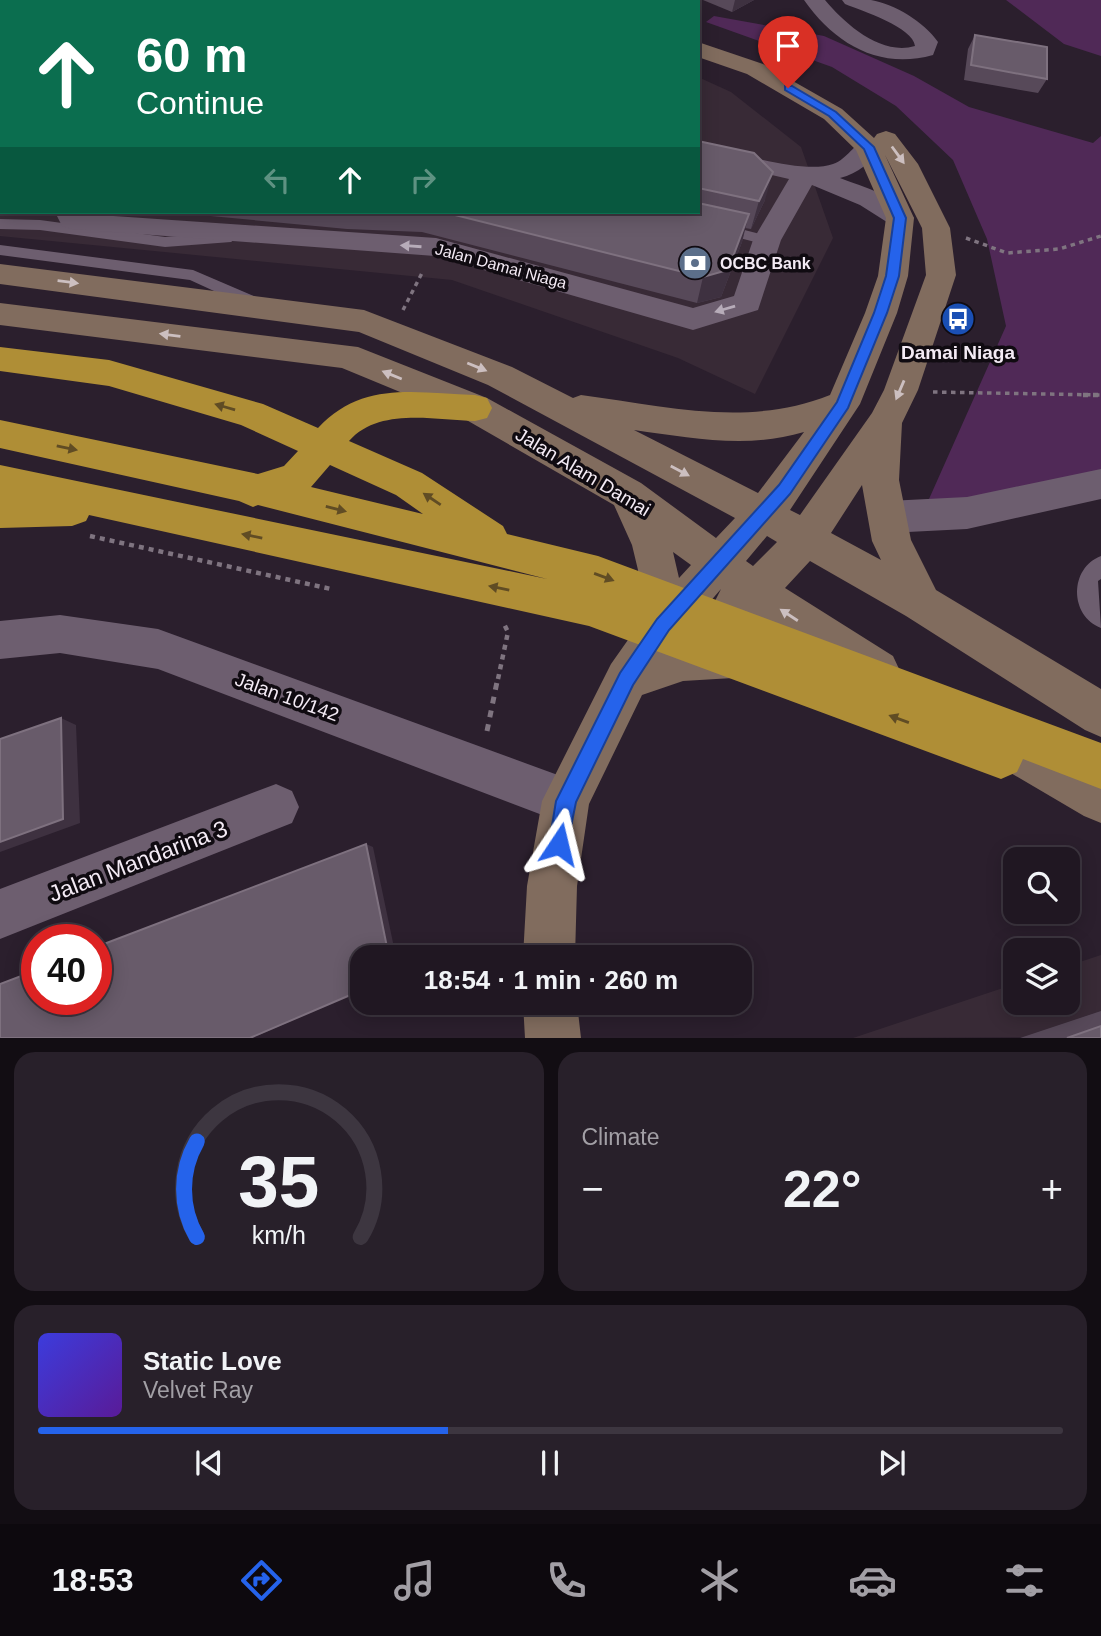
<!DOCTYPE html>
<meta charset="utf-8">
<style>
body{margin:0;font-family:Arial,sans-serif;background:#28202a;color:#f1f3f6;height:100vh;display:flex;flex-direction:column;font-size:26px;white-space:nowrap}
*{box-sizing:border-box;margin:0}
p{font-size:23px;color:#a29fa5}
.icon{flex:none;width:38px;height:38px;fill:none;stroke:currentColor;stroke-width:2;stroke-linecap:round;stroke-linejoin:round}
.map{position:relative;height:1038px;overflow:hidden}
.drawer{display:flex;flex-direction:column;gap:14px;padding:14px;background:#120d13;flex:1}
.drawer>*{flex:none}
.guide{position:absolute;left:0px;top:0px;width:700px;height:214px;box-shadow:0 4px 18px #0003,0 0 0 2px #3d3640;background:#0b6e4f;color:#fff;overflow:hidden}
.fabs{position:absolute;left:1003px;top:847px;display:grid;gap:14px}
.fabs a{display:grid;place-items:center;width:77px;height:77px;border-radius:14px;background:#201722;box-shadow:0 4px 18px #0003,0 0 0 2px #3d3640;font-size:35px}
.speed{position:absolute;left:21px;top:924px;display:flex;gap:14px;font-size:35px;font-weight:700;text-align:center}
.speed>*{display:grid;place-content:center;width:91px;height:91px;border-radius:50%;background:#201722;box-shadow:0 4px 18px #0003,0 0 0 2px #3d3640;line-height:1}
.speed .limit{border:10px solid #d22;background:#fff;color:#111}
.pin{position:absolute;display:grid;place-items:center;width:60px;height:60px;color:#fff;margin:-72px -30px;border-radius:50% 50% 50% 0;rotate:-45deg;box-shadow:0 0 7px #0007}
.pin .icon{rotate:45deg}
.me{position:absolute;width:77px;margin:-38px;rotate:10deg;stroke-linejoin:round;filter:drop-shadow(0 0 5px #0008)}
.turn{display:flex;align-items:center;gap:24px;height:147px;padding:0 21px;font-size:32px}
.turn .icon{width:91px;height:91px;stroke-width:2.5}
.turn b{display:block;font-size:49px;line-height:60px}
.lanes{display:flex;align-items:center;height:66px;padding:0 21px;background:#0003;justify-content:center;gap:35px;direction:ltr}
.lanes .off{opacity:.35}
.big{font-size:52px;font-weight:800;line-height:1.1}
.drawer .widget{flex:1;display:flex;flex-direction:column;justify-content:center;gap:10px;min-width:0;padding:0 24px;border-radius:21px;background:#28202a}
.drawer .dial{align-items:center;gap:0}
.dial svg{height:182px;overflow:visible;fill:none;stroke:#3d3640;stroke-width:7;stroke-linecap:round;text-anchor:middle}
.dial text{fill:#f1f3f6;stroke:none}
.song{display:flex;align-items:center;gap:21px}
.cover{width:84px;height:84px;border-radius:10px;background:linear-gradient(135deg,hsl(240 70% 55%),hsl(270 70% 35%))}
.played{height:7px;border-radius:4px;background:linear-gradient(90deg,#2563eb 40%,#3d3640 40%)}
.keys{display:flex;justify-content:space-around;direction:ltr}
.heat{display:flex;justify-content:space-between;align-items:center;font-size:38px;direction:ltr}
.drawer .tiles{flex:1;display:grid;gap:14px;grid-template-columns:1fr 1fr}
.widget:last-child{grid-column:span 2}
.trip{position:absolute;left:350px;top:945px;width:402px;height:70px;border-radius:21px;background:#201722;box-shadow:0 4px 18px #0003,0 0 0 2px #3d3640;font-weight:800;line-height:70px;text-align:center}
.menu{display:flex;height:112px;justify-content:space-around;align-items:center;background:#0d090e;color:#a29fa5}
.menu .icon{width:49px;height:49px}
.menu .on{color:#2563eb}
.menu b{font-size:32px;color:#f1f3f6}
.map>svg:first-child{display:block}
.commercial{fill:#382a36}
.green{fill:#502957}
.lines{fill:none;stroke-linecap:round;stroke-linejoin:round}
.path-far2{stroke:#7f7480;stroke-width:3.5;stroke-dasharray:4.5 4.5;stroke-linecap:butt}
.path-far1{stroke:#7f7480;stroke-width:4.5;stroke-dasharray:5 5;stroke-linecap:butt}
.path{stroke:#7f7480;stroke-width:5;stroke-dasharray:7 7;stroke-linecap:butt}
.lane{fill:#6d5e6f;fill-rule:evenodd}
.street{fill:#6d5e6f;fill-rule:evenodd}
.secondary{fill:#816c5e;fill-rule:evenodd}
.highway{fill:#af8e36;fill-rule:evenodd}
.wall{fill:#574959}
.shaded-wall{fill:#3e3140}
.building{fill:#685b6a;stroke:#7e717f;stroke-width:2}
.oneway{fill:#ccbfc0}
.oneway2{fill:#b7acb9}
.oneway3{fill:#604c24}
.route{fill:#2563eb;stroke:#184099;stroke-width:2}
.labels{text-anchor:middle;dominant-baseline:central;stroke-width:7;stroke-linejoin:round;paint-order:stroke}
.far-poi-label{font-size:16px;font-weight:bold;fill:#f4ebf5;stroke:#100b11;text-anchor:start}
.far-street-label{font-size:16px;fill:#f4ebf5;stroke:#100b11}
.poi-label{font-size:19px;font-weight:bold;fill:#f4ebf5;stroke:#100b11}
.street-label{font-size:19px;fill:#f4ebf5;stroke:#100b11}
.near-street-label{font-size:23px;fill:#f4ebf5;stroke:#100b11}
</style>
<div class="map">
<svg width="1101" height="1038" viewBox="0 0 1101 1038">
<rect width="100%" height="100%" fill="#2b1f2d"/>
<path class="commercial" d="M0 44 2 212H698V77L731 92 801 147 833 238 755 394 678 358 452 280 0 236Z
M1101 955V1037L853 1038 1015 984V1003H1068V966Z"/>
<path class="green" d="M1006 0H1101V56L1064 44Z
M714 16 824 36 914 76 969 107 1093 143 1101 136V471L925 508 1006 326 987 239 953 160 896 106 832 67 706 22Z"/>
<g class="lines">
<path class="path-far2" d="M966 238 1007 253 1059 249 1101 236
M403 310 423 271
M933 392 1101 395"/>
<path class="path-far1" d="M1083 395H1101
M90 536 331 589
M498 679 508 632 504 624"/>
<path class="path" d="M487 731 498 677"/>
<path class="lane" d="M2 100V109L0 110V101Z
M0 187H2L0 196Z
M0 219 40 220 165 237 231 232 238 237 231 242 165 247 40 230 0 229Z
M721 224 772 237 774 240 767 245 716 232 714 229 716 226Z
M0 245 193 270 263 300 265 304 257 309 251 308 190 280 0 255Z
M1101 556V579L1098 581 1101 628C1069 616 1069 568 1101 556Z"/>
<path class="street" d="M52 0H72L51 2Z
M804 0H825C845 24 881 56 915 46 913 27 862 11 845 4L842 0C851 0 862 0 871 0 895 4 924 22 938 42L933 55C879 70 835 44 804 0Z
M0 16H2V29H0Z
M868 140 877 142 880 147C870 163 859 173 840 178 863 187 900 197 914 218L910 224 900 227 890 224 860 205 812 185 781 240 758 310 693 330 435 256 72 229 62 226 55 212 436 238 693 308 734 296 753 240 789 179 698 158V143C731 151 802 175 833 164 848 159 853 143 868 140Z
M1101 469V499L967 529 888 533 875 528 870 517 875 506 888 501 967 497Z
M60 615 158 629 566 778 582 785 589 801 582 817 566 824 158 669 60 653 0 659V621Z
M276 784 292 791 299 807 292 823 0 939V889Z"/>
<path class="secondary" d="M551 0H575L576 2H553Z
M604 0H629L630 2H606Z
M698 42 763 64 842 109 874 138 877 134 886 131 895 134 918 164 950 228 956 275 918 390 902 423 899 480 911 540 936 590 1101 689V737L1085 730 906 616 810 561 785 588 893 656 900 671 893 686 878 692 863 686 755 615 733 626 718 621 712 607 721 589 676 641 733 636 748 642 755 657 748 672 733 678 683 681 642 695 589 804 577 886 575 957H523L527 886 542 801 611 664 642 620 638 570 632 545 614 505 463 418 342 368 0 325V303L358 347 487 398 641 483 716 538 735 518 488 385 359 332 0 284V264L364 310 512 367 573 398 581 395C666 406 747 428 830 395L865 313 878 276 886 218 856 150 824 119 747 74 698 57ZM885 155 922 228 926 275 884 390 872 413 800 515 790 510 860 404 897 313 908 276 914 218ZM634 430C691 438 748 449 804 432L758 493ZM862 485 872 541 881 560 831 533ZM767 536 777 542 753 566 746 561ZM673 552 691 565 679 578Z
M1003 720 1101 773V823L1084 816 987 759 980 743 987 727Z
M523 1003H577L581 1038H525Z"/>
<path class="highway" d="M0 347 109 360 263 404 318 428C362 380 417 393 475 395L487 398 492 408 487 418 475 421C434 420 379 407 349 441L422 473 503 526 507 534 598 556 1101 743V789L1023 759 1017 772 1001 779 589 626 89 515 86 521 72 526 0 528V465L547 579 258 505 253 507 239 501 0 448V420L258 474 284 466 298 451 241 425 109 386 0 371ZM330 465 396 495 423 514 311 487Z"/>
</g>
<path class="wall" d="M703 0H754L732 12Z
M975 35 1047 79 1038 93 964 80 968 49Z
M698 141 765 200 751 229 745 228 742 242 721 297 697 303 422 232 347 229 168 212H698Z
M1101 1011V1038H1020Z"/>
<path class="shaded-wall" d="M735 0H754L732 12Z
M2 69V93L0 94V70Z
M773 172 765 200 751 229 759 201Z
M749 214 742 242 721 297 697 303 703 277Z
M61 718 76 725 80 823 0 852V842Z
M366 844 373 847 396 957H389Z
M362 990 252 1038H250Z"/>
<path class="building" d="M112 0H457L458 2H112Z
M975 35 1047 47V79L971 65Z
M0 54H2V69L0 70Z
M698 141 754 153 773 172 759 201 698 188Z
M698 203 749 214 728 270 703 277 443 212H698Z
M61 718 63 819 0 842V739Z
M366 844 389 957H362V990L250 1038H0V984L37 970V999H96V947Z
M1101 1026V1038H1067Z"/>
<defs><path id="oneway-solid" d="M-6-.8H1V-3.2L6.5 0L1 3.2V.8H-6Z" transform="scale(1.75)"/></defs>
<g class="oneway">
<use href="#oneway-solid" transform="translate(898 155) rotate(54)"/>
<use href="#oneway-solid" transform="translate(68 282) rotate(7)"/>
<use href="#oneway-solid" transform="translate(170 335) rotate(-173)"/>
<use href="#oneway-solid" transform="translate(477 367) rotate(22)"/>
<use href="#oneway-solid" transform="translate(392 375) rotate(-158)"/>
<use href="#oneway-solid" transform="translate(900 390) rotate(113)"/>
<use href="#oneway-solid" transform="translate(680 471) rotate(28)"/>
<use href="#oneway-solid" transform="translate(789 615) rotate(-147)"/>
</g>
<g class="oneway2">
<use href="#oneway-solid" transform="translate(411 246) rotate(-176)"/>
<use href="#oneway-solid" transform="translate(725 309) rotate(164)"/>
</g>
<g class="oneway3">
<use href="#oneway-solid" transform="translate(225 407) rotate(-164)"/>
<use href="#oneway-solid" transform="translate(67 448) rotate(12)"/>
<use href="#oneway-solid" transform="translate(432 499) rotate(-146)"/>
<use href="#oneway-solid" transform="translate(336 509) rotate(14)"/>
<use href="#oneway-solid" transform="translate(252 536) rotate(-168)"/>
<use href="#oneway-solid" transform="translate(604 577) rotate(20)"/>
<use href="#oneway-solid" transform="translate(499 588) rotate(-168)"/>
<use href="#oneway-solid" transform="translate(899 719) rotate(-160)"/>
</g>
<path class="route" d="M785 86H792L836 112 874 147 906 218 899 276 887 313 848 408 790 494 669 630 633 685 576 802 566 851 559 854 552 851 549 844 556 801 620 673 657 619 779 485 837 402 874 313 886 276 894 218 864 149 829 116 785 90Z"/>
<defs>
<symbol id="bank-disc" viewBox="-11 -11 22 22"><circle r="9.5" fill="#5c6f8a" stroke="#100b11"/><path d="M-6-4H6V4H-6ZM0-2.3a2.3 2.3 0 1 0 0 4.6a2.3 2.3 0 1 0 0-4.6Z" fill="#fff"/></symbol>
<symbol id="bus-disc" viewBox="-11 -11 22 22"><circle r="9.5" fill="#1a4fb4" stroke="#100b11"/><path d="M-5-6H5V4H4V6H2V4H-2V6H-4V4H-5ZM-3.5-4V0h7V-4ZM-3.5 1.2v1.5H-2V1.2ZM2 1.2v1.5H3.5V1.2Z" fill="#fff"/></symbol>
</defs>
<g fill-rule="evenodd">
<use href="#bank-disc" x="676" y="244" width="38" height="38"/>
<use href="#bus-disc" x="939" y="300" width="38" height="38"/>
</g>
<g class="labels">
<g class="far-poi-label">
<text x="720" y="263">OCBC Bank</text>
</g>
<g class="far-street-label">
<text transform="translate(501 266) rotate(15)">Jalan Damai Niaga</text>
</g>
<g class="poi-label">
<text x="958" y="352">Damai Niaga</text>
</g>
<g class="street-label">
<text transform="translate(583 472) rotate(31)">Jalan Alam Damai</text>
<text transform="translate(287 697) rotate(20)">Jalan 10/142</text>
</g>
<g class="near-street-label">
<text transform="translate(138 861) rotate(-21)">Jalan Mandarina 3</text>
</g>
</g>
</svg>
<div class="fabs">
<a><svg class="icon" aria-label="search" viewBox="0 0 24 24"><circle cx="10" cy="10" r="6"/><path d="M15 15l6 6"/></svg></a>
<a><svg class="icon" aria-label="layers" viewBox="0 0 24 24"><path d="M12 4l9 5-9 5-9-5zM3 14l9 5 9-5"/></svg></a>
</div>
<div class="speed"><div class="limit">40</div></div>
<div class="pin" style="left:788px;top:88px;background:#d93025"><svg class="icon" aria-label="arrive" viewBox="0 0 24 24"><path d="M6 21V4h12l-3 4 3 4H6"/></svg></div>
<svg class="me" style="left:559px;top:844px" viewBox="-20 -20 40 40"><path d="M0-17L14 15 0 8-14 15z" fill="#2563eb" stroke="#fff" stroke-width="4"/></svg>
<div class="trip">18:54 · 1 min · 260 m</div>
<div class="guide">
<div class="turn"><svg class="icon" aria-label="ahead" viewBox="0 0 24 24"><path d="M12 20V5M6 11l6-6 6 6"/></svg><div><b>60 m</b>Continue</div></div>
<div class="lanes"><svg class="icon off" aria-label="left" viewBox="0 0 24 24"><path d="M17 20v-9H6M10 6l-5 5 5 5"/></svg><svg class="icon" aria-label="ahead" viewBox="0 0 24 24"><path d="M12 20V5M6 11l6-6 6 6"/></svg><svg class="icon off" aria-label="right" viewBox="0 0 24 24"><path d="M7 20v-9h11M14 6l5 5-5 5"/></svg></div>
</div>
</div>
<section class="drawer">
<div class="tiles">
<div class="widget dial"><svg viewBox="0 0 100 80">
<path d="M14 69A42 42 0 1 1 86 69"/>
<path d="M14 69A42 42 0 0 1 14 27" stroke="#2563eb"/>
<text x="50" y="56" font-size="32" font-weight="700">35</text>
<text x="50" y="72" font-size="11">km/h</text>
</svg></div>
<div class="widget"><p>Climate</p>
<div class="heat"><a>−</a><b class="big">22°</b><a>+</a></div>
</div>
<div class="widget">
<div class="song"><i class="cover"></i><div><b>Static Love</b><p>Velvet Ray</p></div></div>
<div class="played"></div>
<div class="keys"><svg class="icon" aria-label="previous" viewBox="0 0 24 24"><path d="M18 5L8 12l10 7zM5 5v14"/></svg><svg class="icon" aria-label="pause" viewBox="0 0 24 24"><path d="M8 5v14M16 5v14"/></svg><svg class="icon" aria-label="next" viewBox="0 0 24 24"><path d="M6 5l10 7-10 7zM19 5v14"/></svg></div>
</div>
</div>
</section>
<nav class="menu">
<b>18:53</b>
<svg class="icon on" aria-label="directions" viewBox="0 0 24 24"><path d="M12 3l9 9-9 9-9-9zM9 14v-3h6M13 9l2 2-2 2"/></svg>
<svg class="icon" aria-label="music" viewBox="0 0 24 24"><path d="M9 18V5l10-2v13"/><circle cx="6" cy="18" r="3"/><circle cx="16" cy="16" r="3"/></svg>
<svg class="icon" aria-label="phone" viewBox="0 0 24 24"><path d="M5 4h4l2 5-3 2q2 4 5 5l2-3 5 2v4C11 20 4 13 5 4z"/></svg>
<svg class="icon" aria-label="climate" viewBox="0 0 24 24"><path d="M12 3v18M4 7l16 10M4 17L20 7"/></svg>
<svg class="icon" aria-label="car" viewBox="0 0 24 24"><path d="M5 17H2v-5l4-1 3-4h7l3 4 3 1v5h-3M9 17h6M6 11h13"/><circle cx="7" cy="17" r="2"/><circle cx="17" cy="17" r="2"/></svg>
<svg class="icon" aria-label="filters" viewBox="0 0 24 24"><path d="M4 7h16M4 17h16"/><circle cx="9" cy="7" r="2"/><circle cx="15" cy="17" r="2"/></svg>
</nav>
